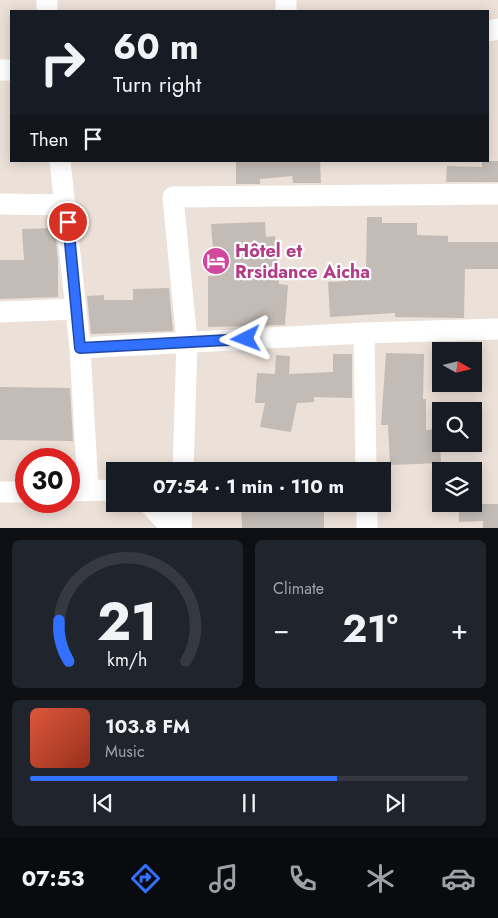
<!DOCTYPE html>
<meta charset="utf-8">
<style>
body{margin:0;font-family:Jost,sans-serif;background:#20242c;color:#f1f3f6;height:100vh;display:flex;flex-direction:column;font-size:19px;white-space:nowrap}
*{box-sizing:border-box;margin:0}
p{font-size:16px;color:#9ea1a6}
.icon{flex:none;width:28px;height:28px;fill:none;stroke:currentColor;stroke-width:2;stroke-linecap:round;stroke-linejoin:round}
.map{position:relative;height:528px;overflow:hidden}
.details{display:flex;flex-direction:column;gap:12px;padding:12px;background:#0d0f14;flex:1}
.details>*{flex:none}
.top-card{position:absolute;left:10px;top:10px;width:479px;height:152px;border-radius:0px;box-shadow:0 2px 12px #0003;background:#171b24;color:#f1f3f6;overflow:hidden}
.needle{width:32px;rotate:98deg}
.tools{position:absolute;left:432px;top:342px;display:grid;gap:10px}
.tools a{display:grid;place-items:center;width:50px;height:50px;border-radius:0px;background:#171b24;box-shadow:0 2px 12px #0003;font-size:25px}
.speed{position:absolute;left:15px;top:448px;display:flex;gap:10px;font-size:25px;font-weight:700;text-align:center}
.speed>*{display:grid;place-content:center;width:65px;height:65px;border-radius:50%;background:#171b24;box-shadow:0 2px 12px #0003;line-height:1}
.speed .limit{border:8px solid #d22;background:#fff;color:#111}
.pin{position:absolute;display:grid;place-items:center;width:42px;height:42px;color:#fff;margin:-21px;border:2px solid #fff;border-radius:50%;box-shadow:0 1px 5px #0007}
.me{position:absolute;width:55px;margin:-28px;rotate:267deg;stroke-linejoin:round;filter:drop-shadow(0 0 4px #0008)}
.turn{display:flex;align-items:center;gap:18px;height:105px;padding:0 20px;font-size:22px}
.turn .icon{width:65px;height:65px;stroke-width:2.5}
.turn b{display:block;font-size:35px;line-height:42px}
.then{display:flex;align-items:center;height:48px;padding:0 20px;background:#0003;gap:10px;font-size:19px}
.big{font-size:38px;font-weight:700;line-height:1.1}
.details .widget{flex:1;display:flex;flex-direction:column;justify-content:center;gap:8px;min-width:0;padding:0 18px;border-radius:8px;background:#20242c}
.details .dial{align-items:center;gap:0}
.dial svg{height:130px;overflow:visible;fill:none;stroke:#363941;stroke-width:7;stroke-linecap:round;text-anchor:middle}
.dial text{fill:#f1f3f6;stroke:none}
.song{display:flex;align-items:center;gap:15px}
.cover{width:60px;height:60px;border-radius:8px;background:linear-gradient(135deg,hsl(10 70% 55%),hsl(10 70% 35%))}
.played{height:5px;border-radius:2px;background:linear-gradient(90deg,#3270ff 70%,#363941 70%)}
.keys{display:flex;justify-content:space-around;direction:ltr}
.heat{display:flex;justify-content:space-between;align-items:center;font-size:28px;direction:ltr}
.details .tiles{flex:1;display:grid;gap:12px;grid-template-columns:1fr 1fr}
.widget:last-child{grid-column:span 2}
.trip{position:absolute;left:106px;top:462px;width:285px;height:50px;border-radius:0px;background:#171b24;box-shadow:0 2px 12px #0003;font-weight:700;line-height:50px;text-align:center}
.menu{display:flex;height:80px;justify-content:space-around;align-items:center;background:#090b0e;color:#9ea1a6}
.menu .icon{width:35px;height:35px}
.menu .current{color:#3270ff}
.menu b{font-size:22px;color:#f1f3f6}
.map>svg:first-child{display:block}
.building{fill:#c3bbb5}
.lines{fill:none;stroke-linecap:round;stroke-linejoin:round}
.street{stroke:#fff;stroke-width:21}
.route-casing{stroke:#2049a6;stroke-width:12}
.route{stroke:#3270ff;stroke-width:9}
.labels{text-anchor:middle;dominant-baseline:central;stroke-width:4.5;stroke-linejoin:round;paint-order:stroke}
.hotel-label{font-size:18px;font-weight:bold;fill:#b23c85;stroke:#fff;text-anchor:start}
</style>
<div class="map">
<svg width="498" height="528" viewBox="0 0 498 528">
<rect width="100%" height="100%" fill="#ece1d8"/>
<path class="building" d="M236 161H320L321 183H293L292 176 260 179V184H236Z
M482 161H498V182H446L447 166 482 167Z
M367 217H382V223H417V235L448 236V242H498V269H465L464 318 395 317V313L330 317 328 282 348 281V275L366 274Z
M265 222 266 237 275 236 279 284 288 285 285 325 208 327V276H215L211 224Z
M55 228 58 262V297L0 299V260H24L22 229Z
M169 288 173 331 91 334 87 296 104 295V300H133V289Z
M386 353 424 354 423 399H426V430L439 429 441 463 390 465 388 425H381Z
M333 354H352V398L314 397V402L297 403 291 432 260 427 265 403H255L257 373 275 374 276 355 290 356 289 374 333 372Z
M0 387 70 388 73 441 0 440Z
M241 504 324 506V528H242Z
M459 504H498V528H483V521L459 522Z"/>
<g class="lines">
<path class="street" d="M47 0V11
M286 0V11
M488 31 498 29
M0 70H11
M60 161 80 348 88 490
M0 204 66 205
M0 312 76 309
M364 333 366 471
M80 348 364 333 498 329
M183 471 187 342 173 197 498 194
M69 491 115 490
M0 492H26
M149 504 172 528
M367 504V528
M181 528 182 504"/>
</g>
<g class="lines">
<defs>
<path id="route" d="M68 222 80 348 246 339"/>
</defs>
<use href="#route" class="route-casing"/>
<use href="#route" class="route"/>
</g>
<defs>
<symbol id="hotel-disc" viewBox="-11 -11 22 22"><circle r="9.5" fill="#d1479c" stroke="#fff"/><path d="M-6-4.5h1.5V1H6V5H4.5V3h-9V5H-6ZM-4 0a1.8 1.8 0 1 1 3.6 0ZM.5 0V-2.5h3Q6-2.5 6 0Z" fill="#fff"/></symbol>
</defs>
<g fill-rule="evenodd">
<use href="#hotel-disc" x="200" y="245" width="32" height="32"/>
</g>
<g class="labels">
<g class="hotel-label">
<text x="235" y="251">Hôtel et<tspan x="235" dy="21">Rrsidance Aicha</tspan></text>
</g>
</g>
</svg>
<div class="tools">
<a><svg class="needle" viewBox="-14 -14 28 28"><path d="M0-13l5 13h-10z" fill="#e53935"/><path d="M0 13l5-13h-10z" fill="#9ea1a6"/></svg></a>
<a><svg class="icon" aria-label="search" viewBox="0 0 24 24"><circle cx="10" cy="10" r="6"/><path d="M15 15l6 6"/></svg></a>
<a><svg class="icon" aria-label="layers" viewBox="0 0 24 24"><path d="M12 4l9 5-9 5-9-5zM3 14l9 5 9-5"/></svg></a>
</div>
<div class="speed"><div class="limit">30</div></div>
<div class="pin" style="left:68px;top:222px;background:#d93025"><svg class="icon" aria-label="arrive" viewBox="0 0 24 24"><path d="M6 21V4h12l-3 4 3 4H6"/></svg></div>
<svg class="me" style="left:246px;top:339px" viewBox="-20 -20 40 40"><path d="M0-17L14 15 0 8-14 15z" fill="#3270ff" stroke="#fff" stroke-width="4"/></svg>
<div class="trip">07:54 · 1 min · 110 m</div>
<div class="top-card">
<div class="turn"><svg class="icon" aria-label="right" viewBox="0 0 24 24"><path d="M7 20v-9h11M14 6l5 5-5 5"/></svg><div><b>60 m</b>Turn right</div></div>
<div class="then">Then<svg class="icon" aria-label="arrive" viewBox="0 0 24 24"><path d="M6 21V4h12l-3 4 3 4H6"/></svg></div>
</div>
</div>
<section class="details">
<div class="tiles">
<div class="widget dial"><svg viewBox="0 0 100 80">
<path d="M14 69A42 42 0 1 1 86 69"/>
<path d="M14 69A42 42 0 0 1 8 44" stroke="#3270ff"/>
<text x="50" y="56" font-size="32" font-weight="700">21</text>
<text x="50" y="72" font-size="11">km/h</text>
</svg></div>
<div class="widget"><p>Climate</p>
<div class="heat"><a>−</a><b class="big">21°</b><a>+</a></div>
</div>
<div class="widget">
<div class="song"><i class="cover"></i><div><b>103.8 FM</b><p>Music</p></div></div>
<div class="played"></div>
<div class="keys"><svg class="icon" aria-label="previous" viewBox="0 0 24 24"><path d="M18 5L8 12l10 7zM5 5v14"/></svg><svg class="icon" aria-label="pause" viewBox="0 0 24 24"><path d="M8 5v14M16 5v14"/></svg><svg class="icon" aria-label="next" viewBox="0 0 24 24"><path d="M6 5l10 7-10 7zM19 5v14"/></svg></div>
</div>
</div>
</section>
<nav class="menu">
<b>07:53</b>
<svg class="icon current" aria-label="directions" viewBox="0 0 24 24"><path d="M12 3l9 9-9 9-9-9zM9 14v-3h6M13 9l2 2-2 2"/></svg>
<svg class="icon" aria-label="music" viewBox="0 0 24 24"><path d="M9 18V5l10-2v13"/><circle cx="6" cy="18" r="3"/><circle cx="16" cy="16" r="3"/></svg>
<svg class="icon" aria-label="phone" viewBox="0 0 24 24"><path d="M5 4h4l2 5-3 2q2 4 5 5l2-3 5 2v4C11 20 4 13 5 4z"/></svg>
<svg class="icon" aria-label="climate" viewBox="0 0 24 24"><path d="M12 3v18M4 7l16 10M4 17L20 7"/></svg>
<svg class="icon" aria-label="car" viewBox="0 0 24 24"><path d="M5 17H2v-5l4-1 3-4h7l3 4 3 1v5h-3M9 17h6M6 11h13"/><circle cx="7" cy="17" r="2"/><circle cx="17" cy="17" r="2"/></svg>
</nav>
